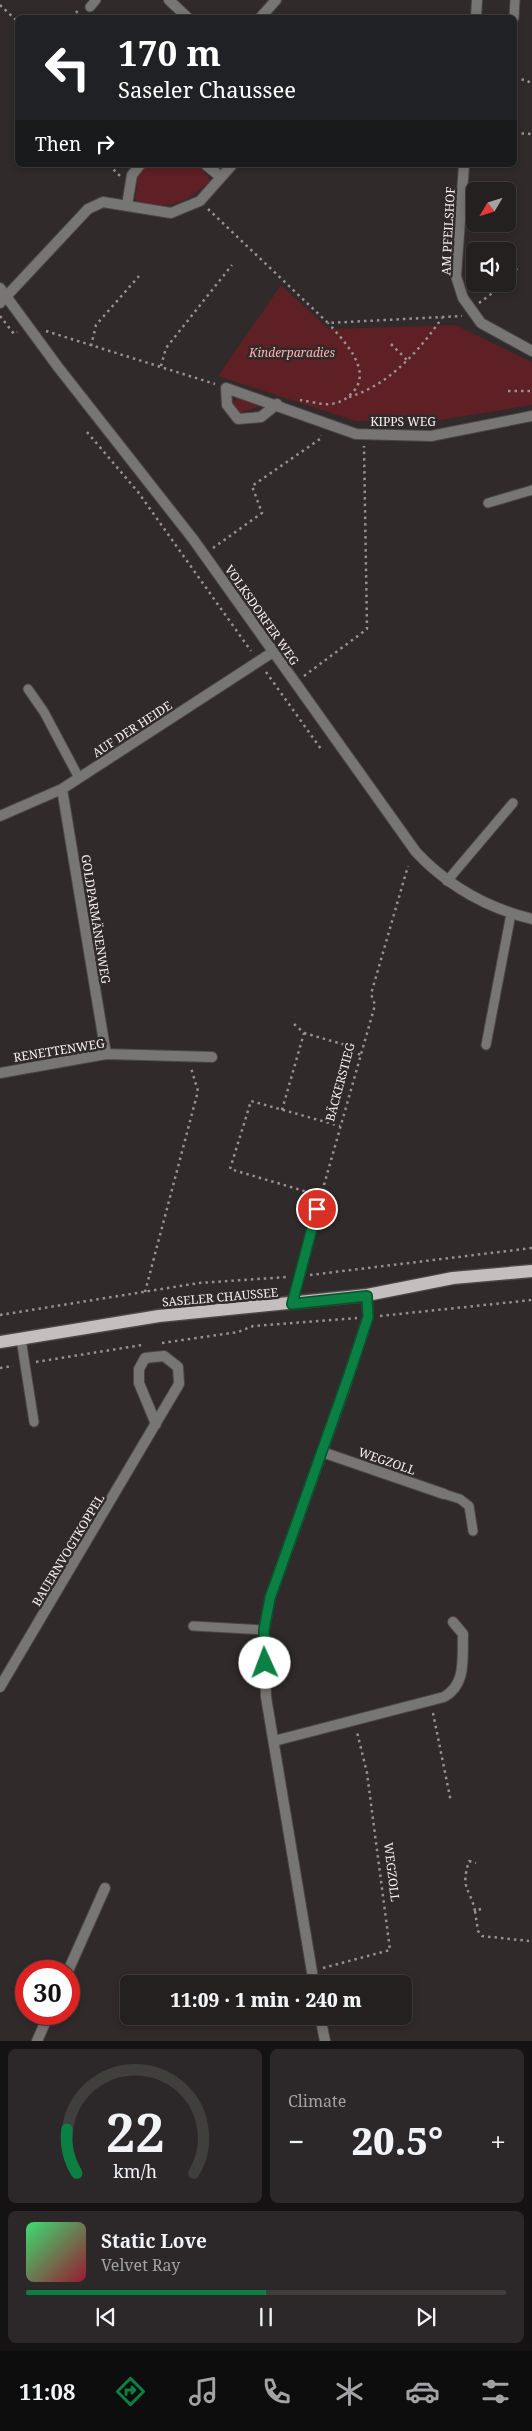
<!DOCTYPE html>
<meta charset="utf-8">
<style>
body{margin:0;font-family:"Noto Serif",serif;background:#2c2829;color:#f1f3f6;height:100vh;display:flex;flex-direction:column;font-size:19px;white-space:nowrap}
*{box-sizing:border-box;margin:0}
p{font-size:16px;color:#a3a3a5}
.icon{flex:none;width:28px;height:28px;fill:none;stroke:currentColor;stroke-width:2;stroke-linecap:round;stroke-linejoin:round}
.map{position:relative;height:2041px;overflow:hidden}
.side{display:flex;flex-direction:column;gap:8px;padding:8px;background:#141212;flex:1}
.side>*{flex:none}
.top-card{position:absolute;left:15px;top:15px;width:502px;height:152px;border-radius:8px;box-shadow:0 2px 8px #0003,0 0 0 1px #413e3e;background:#202124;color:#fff;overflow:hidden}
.needle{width:32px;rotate:232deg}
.buttons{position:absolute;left:466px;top:182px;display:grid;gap:10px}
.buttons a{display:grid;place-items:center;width:50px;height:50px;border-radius:8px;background:#242020;box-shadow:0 2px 8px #0003,0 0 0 1px #413e3e;font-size:25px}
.speed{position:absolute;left:15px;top:1960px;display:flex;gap:10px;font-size:25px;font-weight:700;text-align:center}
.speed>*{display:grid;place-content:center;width:65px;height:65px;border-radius:50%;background:#242020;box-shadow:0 2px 8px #0003,0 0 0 1px #413e3e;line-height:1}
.speed .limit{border:8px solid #d22;background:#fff;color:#111}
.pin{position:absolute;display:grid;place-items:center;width:42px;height:42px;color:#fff;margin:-21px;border:2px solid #fff;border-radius:50%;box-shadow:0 1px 5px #0007}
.me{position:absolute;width:55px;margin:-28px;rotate:358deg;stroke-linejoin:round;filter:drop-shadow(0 0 4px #0008)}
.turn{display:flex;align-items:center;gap:18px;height:105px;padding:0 20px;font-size:22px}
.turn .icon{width:65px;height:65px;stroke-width:2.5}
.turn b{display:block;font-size:35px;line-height:42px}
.then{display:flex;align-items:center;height:48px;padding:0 20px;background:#0003;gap:10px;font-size:19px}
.big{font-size:38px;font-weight:800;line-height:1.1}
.side .widget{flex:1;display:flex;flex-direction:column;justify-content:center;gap:8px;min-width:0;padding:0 18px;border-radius:8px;background:#2c2829}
.side .dial{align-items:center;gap:0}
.dial svg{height:130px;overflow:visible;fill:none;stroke:#413e3e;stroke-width:7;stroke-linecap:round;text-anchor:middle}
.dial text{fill:#f1f3f6;stroke:none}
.song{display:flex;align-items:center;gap:15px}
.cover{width:60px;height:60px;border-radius:8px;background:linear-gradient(135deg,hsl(140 70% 55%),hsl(350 70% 35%))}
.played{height:5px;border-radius:2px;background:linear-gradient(90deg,#0b8043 50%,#413e3e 50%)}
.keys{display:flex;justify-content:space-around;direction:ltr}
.heat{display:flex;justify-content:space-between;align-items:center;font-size:28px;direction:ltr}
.side .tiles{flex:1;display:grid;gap:8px;grid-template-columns:1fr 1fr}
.widget:last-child{grid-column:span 2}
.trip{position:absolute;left:120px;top:1975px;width:292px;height:50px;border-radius:8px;background:#242020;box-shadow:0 2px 8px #0003,0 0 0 1px #413e3e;font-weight:800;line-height:50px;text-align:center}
.tab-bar{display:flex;height:80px;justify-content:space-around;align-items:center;background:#0e0d0d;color:#a3a3a5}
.tab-bar .icon{width:35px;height:35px}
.tab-bar .on{color:#0b8043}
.tab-bar b{font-size:22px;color:#f1f3f6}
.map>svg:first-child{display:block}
.green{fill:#5e1f25}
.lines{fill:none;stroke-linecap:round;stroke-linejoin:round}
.service-casing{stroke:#4c4646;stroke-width:11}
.minor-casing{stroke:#4c4646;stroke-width:12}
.tertiary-casing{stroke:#4c4646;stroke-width:12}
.primary-casing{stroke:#4c4646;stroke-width:15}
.path{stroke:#979292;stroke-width:2.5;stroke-dasharray:2.5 4;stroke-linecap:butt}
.service{stroke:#787575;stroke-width:9}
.minor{stroke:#787575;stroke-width:10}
.tertiary{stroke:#787575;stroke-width:10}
.primary{stroke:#c5bebe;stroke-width:12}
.route-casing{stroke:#07532c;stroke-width:12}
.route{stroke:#0b8043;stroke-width:9}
.labels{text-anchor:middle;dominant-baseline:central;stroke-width:5;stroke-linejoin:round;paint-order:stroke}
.street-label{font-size:12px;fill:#f6f2f2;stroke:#302a2a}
.park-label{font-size:12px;font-style:italic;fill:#ffb3b5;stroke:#302a2a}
</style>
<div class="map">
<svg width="532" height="2041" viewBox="0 0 532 2041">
<rect width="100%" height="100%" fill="#302a2a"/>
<path class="green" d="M147 165H197L208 176 210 181C196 194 181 206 161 205 154 205 146 203 138 202L135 199 138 177Z
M281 285 329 329 455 325 532 362V405L435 421H355L218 376Z
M238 398 256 403 258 407 239 413 231 404Z"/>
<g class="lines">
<defs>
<path id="service" d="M90 7 96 0
M514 18 515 0
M488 503 532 490
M28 689 44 712 79 778
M447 881 513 803
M486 1045 511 914
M292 1304 321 1195
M21 1339 34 1422
M444 1494 460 1499 469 1506 473 1531
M193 1626 264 1630"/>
<path id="minor" d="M169 0 188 18
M260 18 276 0
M476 18 477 0
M206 165 221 177
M464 165 456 276 463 298 481 323 532 351
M127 205 132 175 140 165
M0 303 88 209 103 202 171 213 200 201 232 165
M277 404 261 417 238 419 227 405 226 388 356 434 431 436 532 416
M62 789 106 1054
M0 816 62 789 273 652
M0 1073 106 1054 212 1057
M322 1452 444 1494
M0 1687 179 1384 178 1367 164 1356 145 1358 139 1369V1383L156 1424
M274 1741 444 1697C467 1684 462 1658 463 1634L453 1622
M68 1971 105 1888
M314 1984 266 1697 264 1630 270 1598 345 1387 368 1317 367 1295
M320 2016 325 2041
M37 2041 49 2014"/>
<path id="tertiary" d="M0 288 58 367 193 539 416 852C448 886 487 908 532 919"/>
<path id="primary" d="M0 1342 159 1316 367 1295 453 1278 532 1271"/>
</defs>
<use href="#service" class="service-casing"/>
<use href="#minor" class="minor-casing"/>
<use href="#tertiary" class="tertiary-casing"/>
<use href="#primary" class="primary-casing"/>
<path class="path" d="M0 5 18 22
M72 18 79 9
M515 79 526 80 532 84
M515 133 532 134
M109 165 120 176
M208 209 328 323 462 316
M508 281 518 267
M479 303 505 284
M0 316 14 334 17 332
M46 331 215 384
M391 344 407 360
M91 346 96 325 139 276
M161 366 166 348 232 265
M508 391H532
M349 397C389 385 419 351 442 318
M300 400C309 401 321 405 330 404 339 403 345 400 351 394 375 372 344 341 328 323
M87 432 138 492 251 651
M213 548 262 513 252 486 320 439 321 435
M266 672 321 749
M304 676 367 629 364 446
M304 1033 349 1046 360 1055
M282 1110 304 1033 293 1023
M324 1185 375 1005 371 994 408 866
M311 1193 230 1169 251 1101 340 1126
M310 1275 532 1248
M145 1292 198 1091 191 1068
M0 1315 199 1283 287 1277
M380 1316 532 1300
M162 1343 238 1332 253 1326 357 1318
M36 1362 142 1345
M0 1368 13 1366
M433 1713 451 1802
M481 1909 475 1911 478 1931 482 1936 529 1941
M475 1911C470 1887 460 1890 469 1861L476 1863
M323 1968 390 1950 367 1773 357 1732"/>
<use href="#service" class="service"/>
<use href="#minor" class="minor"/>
<use href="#tertiary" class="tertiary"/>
<use href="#primary" class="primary"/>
</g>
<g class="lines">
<defs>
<path id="route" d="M265 1663 264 1630 270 1598 351 1369 368 1317 367 1296 292 1304 317 1209"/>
</defs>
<use href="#route" class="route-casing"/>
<use href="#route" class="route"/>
</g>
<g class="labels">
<g class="street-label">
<text transform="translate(448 231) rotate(-87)">AM PFEILSHOF</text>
<text x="403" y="421">KIPPS WEG</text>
<text transform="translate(262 615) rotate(55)">VOLKSDORFER WEG</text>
<text transform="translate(132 729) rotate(-33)">AUF DER HEIDE</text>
<text transform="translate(96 919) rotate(81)">GOLDPARMÄNENWEG</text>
<text transform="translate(59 1050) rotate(-9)">RENETTENWEG</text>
<text transform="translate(340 1082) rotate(-75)">BÄCKERSTIEG</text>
<text transform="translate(220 1297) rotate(-5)">SASELER CHAUSSEE</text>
<text transform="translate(387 1461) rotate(19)">WEGZOLL</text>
<text transform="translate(68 1550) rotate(-59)">BAUERNVOGTKOPPEL</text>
<text transform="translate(392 1872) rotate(83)">WEGZOLL</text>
</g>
<g class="park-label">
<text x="292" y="352">Kinderparadies</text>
</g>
</g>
</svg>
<div class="buttons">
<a><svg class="needle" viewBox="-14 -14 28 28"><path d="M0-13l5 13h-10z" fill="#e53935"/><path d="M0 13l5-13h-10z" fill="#a3a3a5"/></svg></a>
<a><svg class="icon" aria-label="sound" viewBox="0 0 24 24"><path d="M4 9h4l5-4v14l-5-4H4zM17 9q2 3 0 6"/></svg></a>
</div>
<div class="speed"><div class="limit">30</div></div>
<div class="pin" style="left:317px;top:1209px;background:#d93025"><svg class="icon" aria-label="arrive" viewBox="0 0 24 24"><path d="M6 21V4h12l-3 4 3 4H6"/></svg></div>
<svg class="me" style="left:265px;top:1663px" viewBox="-20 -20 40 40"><circle r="19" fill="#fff"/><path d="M0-13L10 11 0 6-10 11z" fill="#0b8043"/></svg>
<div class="trip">11:09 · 1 min · 240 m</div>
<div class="top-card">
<div class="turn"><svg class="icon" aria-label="left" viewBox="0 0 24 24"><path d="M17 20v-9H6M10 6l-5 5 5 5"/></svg><div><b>170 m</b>Saseler Chaussee</div></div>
<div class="then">Then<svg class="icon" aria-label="right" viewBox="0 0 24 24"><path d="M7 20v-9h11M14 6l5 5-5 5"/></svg></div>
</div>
</div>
<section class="side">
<div class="tiles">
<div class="widget dial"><svg viewBox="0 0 100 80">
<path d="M14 69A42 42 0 1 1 86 69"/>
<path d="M14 69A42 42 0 0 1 8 42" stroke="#0b8043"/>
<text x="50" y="56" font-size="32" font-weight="700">22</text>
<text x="50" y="72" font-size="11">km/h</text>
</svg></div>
<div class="widget"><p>Climate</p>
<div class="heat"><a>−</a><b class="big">20.5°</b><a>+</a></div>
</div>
<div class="widget">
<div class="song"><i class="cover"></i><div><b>Static Love</b><p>Velvet Ray</p></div></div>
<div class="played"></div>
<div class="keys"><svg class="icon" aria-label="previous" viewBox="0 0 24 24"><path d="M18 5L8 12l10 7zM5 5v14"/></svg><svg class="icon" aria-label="pause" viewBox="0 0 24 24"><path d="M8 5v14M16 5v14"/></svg><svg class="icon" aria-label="next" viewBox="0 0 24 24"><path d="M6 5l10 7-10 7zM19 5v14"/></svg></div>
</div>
</div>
</section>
<nav class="tab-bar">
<b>11:08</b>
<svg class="icon on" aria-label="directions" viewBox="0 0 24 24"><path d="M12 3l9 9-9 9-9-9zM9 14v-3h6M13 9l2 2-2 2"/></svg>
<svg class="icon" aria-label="music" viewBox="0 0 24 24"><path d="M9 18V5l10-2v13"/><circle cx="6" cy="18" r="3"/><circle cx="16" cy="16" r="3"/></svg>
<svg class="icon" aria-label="phone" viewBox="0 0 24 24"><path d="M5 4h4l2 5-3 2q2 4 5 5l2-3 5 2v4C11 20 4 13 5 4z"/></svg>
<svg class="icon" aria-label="climate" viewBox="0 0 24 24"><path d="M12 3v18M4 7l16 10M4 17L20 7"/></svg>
<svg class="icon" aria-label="car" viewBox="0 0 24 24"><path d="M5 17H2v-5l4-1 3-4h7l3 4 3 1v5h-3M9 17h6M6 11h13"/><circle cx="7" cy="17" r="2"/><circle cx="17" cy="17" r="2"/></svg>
<svg class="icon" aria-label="filters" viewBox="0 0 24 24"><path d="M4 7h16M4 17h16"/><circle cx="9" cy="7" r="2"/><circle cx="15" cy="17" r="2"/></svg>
</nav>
